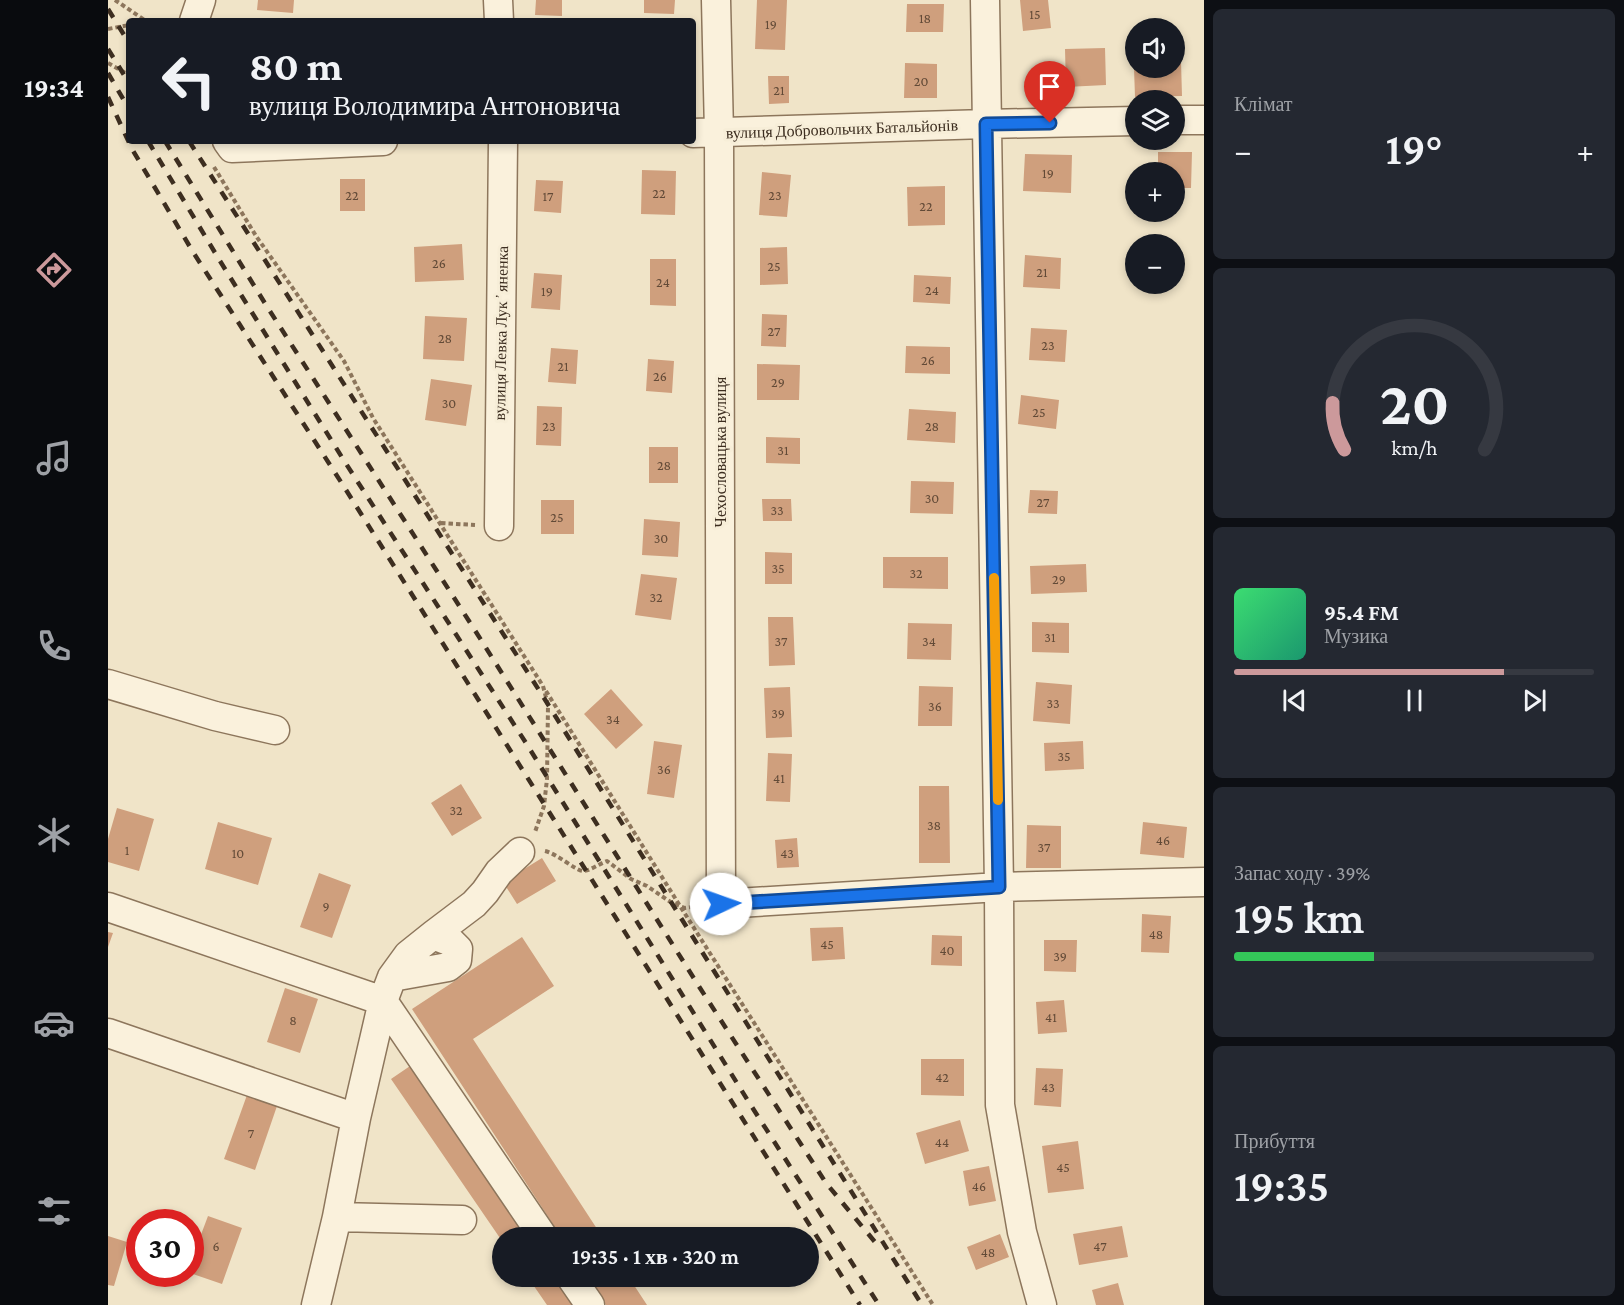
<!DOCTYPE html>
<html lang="uk">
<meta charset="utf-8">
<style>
body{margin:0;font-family:"Crimson Pro",serif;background:#242831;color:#f1f3f6;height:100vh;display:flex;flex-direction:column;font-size:22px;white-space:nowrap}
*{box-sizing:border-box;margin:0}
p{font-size:20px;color:#9ea1a6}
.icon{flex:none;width:33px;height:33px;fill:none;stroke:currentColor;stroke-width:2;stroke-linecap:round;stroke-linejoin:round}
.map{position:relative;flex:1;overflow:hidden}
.sheet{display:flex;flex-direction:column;gap:9px;padding:9px;background:#0d0f14;width:420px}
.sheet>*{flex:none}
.hud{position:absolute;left:18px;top:18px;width:570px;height:126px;border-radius:6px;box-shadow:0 3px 9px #0003;background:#171b24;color:#f1f3f6;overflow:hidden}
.tools{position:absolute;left:1017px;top:18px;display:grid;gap:12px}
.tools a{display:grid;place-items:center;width:60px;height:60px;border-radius:50%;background:#171b24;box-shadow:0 3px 9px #0003;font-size:30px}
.speed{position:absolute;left:18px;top:1209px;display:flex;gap:12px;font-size:30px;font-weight:700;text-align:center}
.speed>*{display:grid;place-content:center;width:78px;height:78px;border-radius:50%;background:#171b24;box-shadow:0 3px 9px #0003;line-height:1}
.speed .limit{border:9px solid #d22;background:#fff;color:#111}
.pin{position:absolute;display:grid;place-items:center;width:51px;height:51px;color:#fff;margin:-62px -26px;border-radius:50% 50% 50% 0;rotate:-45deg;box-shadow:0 0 6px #0007}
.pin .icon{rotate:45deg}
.me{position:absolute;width:66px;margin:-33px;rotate:87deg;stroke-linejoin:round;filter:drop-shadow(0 0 4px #0008)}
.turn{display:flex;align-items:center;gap:21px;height:126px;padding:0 24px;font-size:27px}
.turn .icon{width:78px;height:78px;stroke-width:2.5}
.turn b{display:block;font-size:42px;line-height:51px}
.big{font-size:45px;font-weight:600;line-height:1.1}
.sheet .card{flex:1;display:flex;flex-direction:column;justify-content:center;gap:9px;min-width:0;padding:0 21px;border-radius:9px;background:#242831}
.sheet .dial{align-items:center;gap:0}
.dial svg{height:156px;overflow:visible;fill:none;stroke:#363941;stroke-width:7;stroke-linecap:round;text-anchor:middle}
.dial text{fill:#f1f3f6;stroke:none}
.song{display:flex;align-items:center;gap:18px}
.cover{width:72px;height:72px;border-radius:9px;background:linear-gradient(135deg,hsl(140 70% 55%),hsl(160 70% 35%))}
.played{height:6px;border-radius:3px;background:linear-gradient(90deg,#cc999b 75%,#363941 75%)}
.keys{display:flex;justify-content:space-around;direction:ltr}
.heat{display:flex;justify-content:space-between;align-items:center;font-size:33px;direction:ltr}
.charge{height:9px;border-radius:4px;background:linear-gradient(90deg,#34c759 39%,#363941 0)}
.trip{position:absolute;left:384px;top:1227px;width:327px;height:60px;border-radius:30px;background:#171b24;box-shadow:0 3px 9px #0003;font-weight:600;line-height:60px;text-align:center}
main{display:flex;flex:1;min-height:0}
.dock{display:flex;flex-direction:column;width:108px;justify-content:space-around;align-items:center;background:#090b0e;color:#9ea1a6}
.dock .icon{width:42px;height:42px}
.dock .selected{color:#cc999b}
.dock b{font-size:27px;color:#f1f3f6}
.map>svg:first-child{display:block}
.building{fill:#cf9f7d}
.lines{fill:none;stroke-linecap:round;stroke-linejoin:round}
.minor-casing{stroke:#8d765c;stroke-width:31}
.path{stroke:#8d765c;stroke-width:4;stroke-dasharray:4.5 3;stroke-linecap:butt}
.minor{stroke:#faf1dc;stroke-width:28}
.rail{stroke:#3d2e20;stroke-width:4.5;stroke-dasharray:10 10;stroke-linecap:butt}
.route-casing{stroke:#114b97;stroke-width:15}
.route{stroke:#1a73e8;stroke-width:10}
.slow{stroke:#f59e0b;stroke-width:10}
.labels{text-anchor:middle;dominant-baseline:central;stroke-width:6;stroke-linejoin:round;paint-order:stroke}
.number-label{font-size:14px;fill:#624a37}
.street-label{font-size:16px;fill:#3d2e20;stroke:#f7eed8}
</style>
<main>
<nav class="dock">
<b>19:34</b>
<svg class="icon selected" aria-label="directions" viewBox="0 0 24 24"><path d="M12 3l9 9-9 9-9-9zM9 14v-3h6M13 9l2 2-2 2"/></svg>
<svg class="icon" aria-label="music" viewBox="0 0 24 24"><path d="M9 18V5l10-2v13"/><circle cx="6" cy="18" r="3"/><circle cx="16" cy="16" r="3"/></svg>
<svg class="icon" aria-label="phone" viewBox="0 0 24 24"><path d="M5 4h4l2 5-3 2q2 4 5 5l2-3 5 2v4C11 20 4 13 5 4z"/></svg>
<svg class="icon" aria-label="climate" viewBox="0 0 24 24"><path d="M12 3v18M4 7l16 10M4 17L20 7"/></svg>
<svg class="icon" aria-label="car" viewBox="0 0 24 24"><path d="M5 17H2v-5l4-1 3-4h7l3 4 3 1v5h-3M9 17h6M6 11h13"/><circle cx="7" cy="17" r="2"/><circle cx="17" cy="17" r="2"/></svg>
<svg class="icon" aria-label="filters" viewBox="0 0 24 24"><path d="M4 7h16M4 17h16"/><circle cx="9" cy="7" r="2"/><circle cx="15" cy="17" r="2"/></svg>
</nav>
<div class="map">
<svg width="1096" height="1305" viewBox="0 0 1096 1305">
<rect width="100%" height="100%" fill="#f0e4c8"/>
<path class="building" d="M150 0H186L185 13 149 10Z
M428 0H454V16L427 15Z
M536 0H567L566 14 536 13Z
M649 0H679L677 50 647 49Z
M912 0H940L943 28 915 31Z
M799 4H836L835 32H798Z
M997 48 998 85 958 87 957 49Z
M1066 61H1073L1074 96 1027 97 1026 68H1066Z
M797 63 829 64V98H796Z
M660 76H681V103L661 104Z
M1050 152H1084L1083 188H1066V172H1050Z
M917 154 964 155 963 193 915 191Z
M534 170 568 171 567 215 533 214Z
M654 172 683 175 679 217 651 215Z
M232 179H257V211H232Z
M428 180 455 181 453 213 426 211Z
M837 186V225L800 226 799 187Z
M354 244 356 280 307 282 306 247Z
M679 247 680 284 652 285V248Z
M917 255 953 258 952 289 915 287Z
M542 259H568V306L542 305Z
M426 273 454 275 452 310 423 308Z
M806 275 843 277 842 304 805 302Z
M654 314 679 315 678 347 653 346Z
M317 316 359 318 356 361 315 359Z
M923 328 959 330 957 362 921 360Z
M798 346 842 347V374L797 373Z
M443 348 470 350 468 384 440 382Z
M540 359 566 361 564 393 538 391Z
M649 364 692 365 691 400H649Z
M323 379 364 385 358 426 317 420Z
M913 395 951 400 948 429 910 424Z
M429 406 454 407 453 446 428 445Z
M801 409 848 412 847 443 799 440Z
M658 437 692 438V464L658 463Z
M541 447H570V483H541Z
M803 481 846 482 845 514 802 513Z
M922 490 950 491 949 514 920 513Z
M654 499H683L684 521H655Z
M433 500H466V534H433Z
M536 519 572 522 570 557 534 555Z
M657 552 684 553V584H657Z
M775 557H840V589L775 588Z
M978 564 979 592 923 594 922 566Z
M533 574 569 578 563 620 527 615Z
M660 617H685L687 665 661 666Z
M924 622 961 623V653L924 652Z
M800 623 844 624 843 660 799 659Z
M928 682 964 685 962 724 925 721Z
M811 686 845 687 844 726H810Z
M682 687 684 737 658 738 656 688Z
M503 689 535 725 508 749 476 714Z
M546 741 574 745 566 798 539 794Z
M975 741 976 769 937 771 936 743Z
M660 753 684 754 682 802 658 801Z
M353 784 374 818 344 836 323 803Z
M811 786H841L842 863H811Z
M9 808 46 819 31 871 0 862V839Z
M110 822 164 838 150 885 97 869Z
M1035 822 1079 827 1076 858 1032 854Z
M919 825 953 826V868H918Z
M689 838 691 867 669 868 667 840Z
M434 858 448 881 409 904 395 882Z
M211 873 243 885 224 938 192 927Z
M1034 914 1063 916 1061 953 1033 952Z
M735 927 737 959 704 961 702 928Z
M0 932 5 933 0 947Z
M824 935 854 936V966L823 965Z
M414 937 446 986 365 1039 495 1238H454L304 1009Z
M936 940H969L968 972 936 971Z
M177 988 210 999 192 1053 159 1042Z
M956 1000 959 1032 930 1034 928 1002Z
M813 1059H856V1096L813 1095Z
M305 1064 425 1238H394V1241L283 1079Z
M928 1068 955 1069 953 1107 926 1105Z
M139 1095 169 1106 147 1170 116 1159Z
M852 1120 861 1151 817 1164 808 1133Z
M970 1141 976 1189 940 1193 934 1146Z
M881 1166 888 1201 861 1206 855 1171Z
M100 1216 134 1228 114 1284 82 1273V1264Z
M1014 1226 1020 1257 971 1265 965 1234Z
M892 1234 901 1257 868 1270 859 1247Z
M0 1236 19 1242 6 1286 0 1285Z
M419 1276H451L471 1305H439Z
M479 1276H520L539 1305H498Z
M1010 1283 1016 1305H988L984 1290Z"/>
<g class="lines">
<defs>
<path id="minor" d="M390 0 391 21
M608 0 611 133 613 904 891 887 1096 882
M877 0 891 887 892 1105 914 1232 934 1305
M86 21 93 0
M1066 120H1096
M585 133 878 124 1028 121
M119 141 124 148 275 141
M391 526 395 141
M0 684 107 716 167 730
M0 907 275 1001 436 1238
M325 935 366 904 377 892 391 872 412 852
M0 1033 248 1118
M229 1217 354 1220
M462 1276 482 1305
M208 1305 229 1217 248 1118 275 1001 284 977 300 955 325 935 343 942 350 949 349 960 340 967 284 977"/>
</defs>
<use href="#minor" class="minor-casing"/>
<path class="path" d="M7 0 38 21
M0 29 21 25
M0 63 21 75
M106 167 148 236 236 361 265 418 435 686 440 705 439 779 436 806 427 832
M333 523 367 525
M438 691 572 906 825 1305
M437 851C450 854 469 872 476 871 483 870 491 864 499 861L523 879 539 886 564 903 577 908 590 906"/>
<use href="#minor" class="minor"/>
<path class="rail" d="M0 9 21 43
M0 49 21 83
M0 73 21 109
M0 97 24 149 85 252 233 482 752 1305
M40 141 112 261 235 459 418 743 642 1104 771 1305
M57 141 158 305 368 632 592 988 718 1183 767 1242
M81 141 436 698 814 1305"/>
</g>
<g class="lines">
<defs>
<path id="route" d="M613 904 891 887 878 124 942 123"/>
</defs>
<use href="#route" class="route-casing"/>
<use href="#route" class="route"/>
<path class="slow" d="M886 578 890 800"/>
</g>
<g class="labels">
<g class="number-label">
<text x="927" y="14">15</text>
<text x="817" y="18">18</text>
<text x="663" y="24">19</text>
<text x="813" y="81">20</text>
<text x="671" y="90">21</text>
<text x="940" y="173">19</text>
<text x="551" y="193">22</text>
<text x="244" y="195">22</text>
<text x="667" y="195">23</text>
<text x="440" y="196">17</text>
<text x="818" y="206">22</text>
<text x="331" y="263">26</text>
<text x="666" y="266">25</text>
<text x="934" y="272">21</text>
<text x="555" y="282">24</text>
<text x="824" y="290">24</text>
<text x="439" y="291">19</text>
<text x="666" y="331">27</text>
<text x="337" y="338">28</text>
<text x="940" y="345">23</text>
<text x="820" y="360">26</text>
<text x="455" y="366">21</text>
<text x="552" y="376">26</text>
<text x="670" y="382">29</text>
<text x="341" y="403">30</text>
<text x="931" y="412">25</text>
<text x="441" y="426">23</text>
<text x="824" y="426">28</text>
<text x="675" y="450">31</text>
<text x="556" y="465">28</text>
<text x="824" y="498">30</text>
<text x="935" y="502">27</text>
<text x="669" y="510">33</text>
<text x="449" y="517">25</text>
<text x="553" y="538">30</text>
<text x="670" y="568">35</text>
<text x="808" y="573">32</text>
<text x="951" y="579">29</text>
<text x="548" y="597">32</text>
<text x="942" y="637">31</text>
<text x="673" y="641">37</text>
<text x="821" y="641">34</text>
<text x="945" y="703">33</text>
<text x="827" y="706">36</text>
<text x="670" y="713">39</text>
<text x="505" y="719">34</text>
<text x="956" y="756">35</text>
<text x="556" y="769">36</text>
<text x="671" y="778">41</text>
<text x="348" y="810">32</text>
<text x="826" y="825">38</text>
<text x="1055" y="840">46</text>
<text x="936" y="847">37</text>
<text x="19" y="850">1</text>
<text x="130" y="853">10</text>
<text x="679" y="853">43</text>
<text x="218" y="906">9</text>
<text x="1048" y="934">48</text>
<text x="719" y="944">45</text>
<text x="839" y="950">40</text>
<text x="952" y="956">39</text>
<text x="943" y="1017">41</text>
<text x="185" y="1020">8</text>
<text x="834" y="1077">42</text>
<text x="940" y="1087">43</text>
<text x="143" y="1133">7</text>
<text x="834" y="1142">44</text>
<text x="955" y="1167">45</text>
<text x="871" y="1186">46</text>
<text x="108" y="1246">6</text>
<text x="992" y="1246">47</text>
<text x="880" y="1252">48</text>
</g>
<g class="street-label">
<text transform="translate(734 129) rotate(-2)">вулиця Добровольчих Батальйонів</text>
<text transform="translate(393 333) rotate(-89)">вулиця Левка Лукʼяненка</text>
<text transform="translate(612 452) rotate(-90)">Чехословацька вулиця</text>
</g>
</g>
</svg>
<div class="tools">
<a><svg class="icon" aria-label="sound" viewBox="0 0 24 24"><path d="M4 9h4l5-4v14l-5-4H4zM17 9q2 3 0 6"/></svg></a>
<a><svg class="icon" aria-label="layers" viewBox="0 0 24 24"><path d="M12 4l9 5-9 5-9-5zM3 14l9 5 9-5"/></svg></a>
<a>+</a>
<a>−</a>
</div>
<div class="speed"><div class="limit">30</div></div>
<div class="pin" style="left:942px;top:123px;background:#d93025"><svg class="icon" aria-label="arrive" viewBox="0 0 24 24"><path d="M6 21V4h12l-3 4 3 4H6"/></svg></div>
<svg class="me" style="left:613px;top:904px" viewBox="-20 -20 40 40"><circle r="19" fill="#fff"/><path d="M0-13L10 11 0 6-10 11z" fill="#1a73e8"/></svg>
<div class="trip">19:35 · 1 хв · 320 m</div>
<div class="hud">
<div class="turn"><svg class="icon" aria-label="left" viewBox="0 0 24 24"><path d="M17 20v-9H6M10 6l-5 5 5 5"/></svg><div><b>80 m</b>вулиця Володимира Антоновича</div></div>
</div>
</div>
<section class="sheet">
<div class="card"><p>Клімат</p>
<div class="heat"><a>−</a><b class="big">19°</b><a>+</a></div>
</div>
<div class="card dial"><svg viewBox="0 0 100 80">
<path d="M14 69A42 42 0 1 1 86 69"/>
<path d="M14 69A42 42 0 0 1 8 45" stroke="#cc999b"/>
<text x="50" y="56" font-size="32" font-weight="700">20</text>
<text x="50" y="72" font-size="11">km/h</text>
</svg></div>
<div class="card">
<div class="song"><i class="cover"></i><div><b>95.4 FM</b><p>Музика</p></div></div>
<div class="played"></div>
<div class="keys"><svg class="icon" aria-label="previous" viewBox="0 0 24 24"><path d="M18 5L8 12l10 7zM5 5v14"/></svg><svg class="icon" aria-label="pause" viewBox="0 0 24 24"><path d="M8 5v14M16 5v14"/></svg><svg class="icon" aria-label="next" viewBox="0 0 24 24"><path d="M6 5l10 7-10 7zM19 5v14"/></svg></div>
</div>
<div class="card"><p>Запас ходу · 39%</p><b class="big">195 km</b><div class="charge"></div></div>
<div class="card"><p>Прибуття</p><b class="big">19:35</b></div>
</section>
</main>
